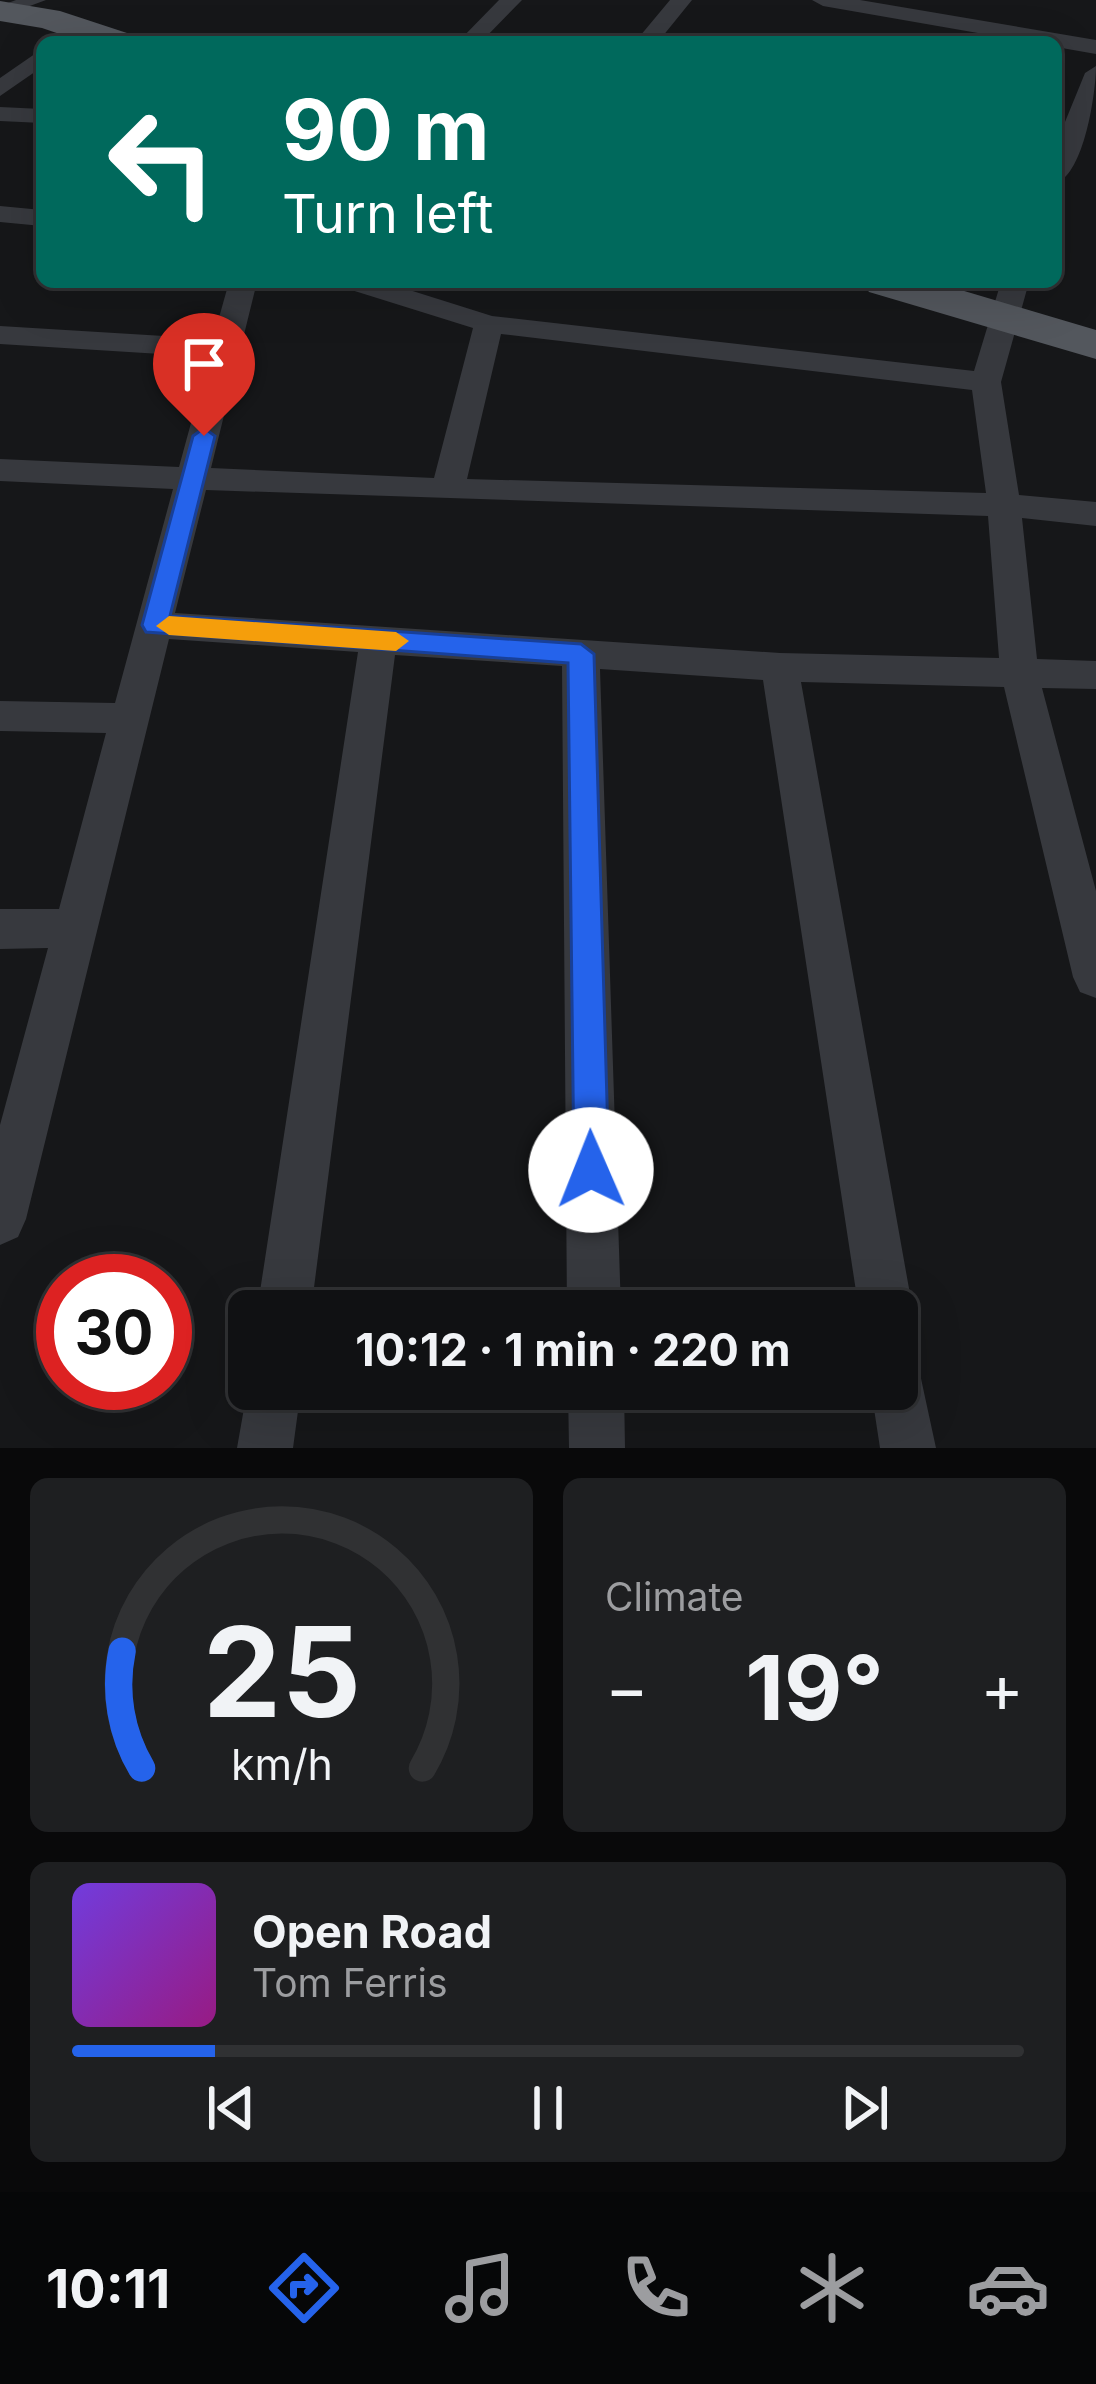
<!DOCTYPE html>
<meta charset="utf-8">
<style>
body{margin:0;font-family:Inter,sans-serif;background:#1e1f21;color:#f1f3f6;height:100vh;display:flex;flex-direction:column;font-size:45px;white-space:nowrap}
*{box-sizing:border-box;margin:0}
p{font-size:39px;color:#9c9da0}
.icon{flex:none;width:66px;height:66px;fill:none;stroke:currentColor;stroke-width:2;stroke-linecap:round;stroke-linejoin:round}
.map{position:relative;height:1448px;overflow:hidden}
.sheet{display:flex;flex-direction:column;gap:30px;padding:30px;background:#09090a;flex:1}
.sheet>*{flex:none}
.guide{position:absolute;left:36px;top:36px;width:1026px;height:252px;border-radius:18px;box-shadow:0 12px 48px #0002,0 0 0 3px #303133;background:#00695c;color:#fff;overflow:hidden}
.speed{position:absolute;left:36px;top:1254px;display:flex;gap:24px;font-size:60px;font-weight:700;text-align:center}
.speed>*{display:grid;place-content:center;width:156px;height:156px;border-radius:50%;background:#101113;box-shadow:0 12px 48px #0002,0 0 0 3px #303133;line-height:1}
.speed .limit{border:18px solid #d22;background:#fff;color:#111}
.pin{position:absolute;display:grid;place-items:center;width:102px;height:102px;color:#fff;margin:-123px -51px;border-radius:50% 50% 50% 0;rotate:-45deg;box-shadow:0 0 12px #0007}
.pin .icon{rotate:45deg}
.me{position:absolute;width:132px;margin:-66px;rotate:359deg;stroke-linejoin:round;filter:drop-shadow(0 0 9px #0008)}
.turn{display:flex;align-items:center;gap:42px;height:252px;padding:0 48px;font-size:54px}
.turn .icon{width:156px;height:156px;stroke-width:2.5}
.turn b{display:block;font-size:84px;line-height:102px}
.big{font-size:90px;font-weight:700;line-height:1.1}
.sheet .card{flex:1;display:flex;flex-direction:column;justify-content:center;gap:18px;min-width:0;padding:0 42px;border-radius:18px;background:#1e1f21}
.sheet .dial{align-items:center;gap:0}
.dial svg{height:312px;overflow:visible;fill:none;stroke:#303133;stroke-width:7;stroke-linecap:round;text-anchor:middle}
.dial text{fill:#f1f3f6;stroke:none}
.song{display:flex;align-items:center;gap:36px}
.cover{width:144px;height:144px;border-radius:18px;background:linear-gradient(135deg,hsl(260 70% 55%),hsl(310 70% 35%))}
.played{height:12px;border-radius:6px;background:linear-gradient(90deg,#2563eb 15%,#303133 15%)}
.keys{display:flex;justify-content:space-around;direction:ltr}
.heat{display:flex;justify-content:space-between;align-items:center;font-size:66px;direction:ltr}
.sheet .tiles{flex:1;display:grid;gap:30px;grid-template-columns:1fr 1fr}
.card:last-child{grid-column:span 2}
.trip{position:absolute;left:228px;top:1290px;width:690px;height:120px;border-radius:18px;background:#101113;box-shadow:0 12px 48px #0002,0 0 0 3px #303133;font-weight:700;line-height:120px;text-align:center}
.menu{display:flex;height:192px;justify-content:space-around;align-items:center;background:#060708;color:#9c9da0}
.menu .icon{width:84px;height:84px}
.menu .selected{color:#2563eb}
.menu b{font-size:54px;color:#f1f3f6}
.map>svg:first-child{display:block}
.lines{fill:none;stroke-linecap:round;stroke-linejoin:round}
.street{fill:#37393e;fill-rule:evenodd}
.primary{fill:#53575d;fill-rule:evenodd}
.route{fill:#2563eb;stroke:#184099;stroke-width:3}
.slow{fill:#f59e0b}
</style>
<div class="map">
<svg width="1096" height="1448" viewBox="0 0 1096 1448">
<rect width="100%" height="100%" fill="#161719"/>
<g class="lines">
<path class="street" d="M16 0H46L0 17V6Z
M499 0H522L481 42H458Z
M670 0H692L658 42H635Z
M812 0H860L1096 40V54L1056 47V42H1029L823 6Z
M42 49V67L0 96V78Z
M1096 66C1096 93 1084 174 1056 183V144L1085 73Z
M0 107 42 109V123L0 121Z
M0 206 42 210V226L0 222Z
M229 282H257L211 468 434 478 473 328 345 288 341 282H384L492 316 974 371 1001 282H1029L1001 382 1019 495 1096 502V526L1022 518 1037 659 1096 661V689L1042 688 1096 891V998L1080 992 1073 977 1004 687 801 682 913 1311 905 1330 897 1333V1311H859L763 680 600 669 621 1311H567L562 666 395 655 311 1311H257L358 652 169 639 26 1219 18 1237 0 1245V1125L48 948 0 949V909H59L106 733 0 731V701L115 703 173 489 0 481V459L179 467 209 357 0 344V326L213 339ZM501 334 972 390 986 493 467 479ZM206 490 988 516 999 658 780 653 175 613Z
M897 1352 917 1360 936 1448H880L871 1389H897Z
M249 1380V1389H301L293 1448H237Z
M568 1389H624L625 1448H569Z"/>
<path class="primary" d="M0 1 60 11 130 34 135 42H83L42 28 0 21Z
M862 282H934L1096 330V359L869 292Z"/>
</g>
<path class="route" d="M204 428 215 436 170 616 581 644 594 654 609 1170 604 1183 591 1188 579 1183 574 1170 568 663 146 632 142 625 193 436Z"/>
<path class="slow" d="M169 616 396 632 409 641 396 651 169 635 156 626Z"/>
</svg>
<div class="speed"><div class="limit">30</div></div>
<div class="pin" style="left:204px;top:436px;background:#d93025"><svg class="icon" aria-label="arrive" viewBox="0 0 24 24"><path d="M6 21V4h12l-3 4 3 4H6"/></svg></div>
<svg class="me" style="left:591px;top:1170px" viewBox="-20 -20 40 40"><circle r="19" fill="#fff"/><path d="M0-13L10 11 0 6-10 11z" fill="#2563eb"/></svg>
<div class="trip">10:12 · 1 min · 220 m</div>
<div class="guide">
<div class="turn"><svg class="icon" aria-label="left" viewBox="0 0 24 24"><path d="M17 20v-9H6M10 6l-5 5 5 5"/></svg><div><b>90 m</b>Turn left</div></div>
</div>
</div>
<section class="sheet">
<div class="tiles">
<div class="card dial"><svg viewBox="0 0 100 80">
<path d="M14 69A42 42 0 1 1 86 69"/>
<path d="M14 69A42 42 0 0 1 9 39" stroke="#2563eb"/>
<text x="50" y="56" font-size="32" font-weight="700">25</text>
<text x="50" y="72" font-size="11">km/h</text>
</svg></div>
<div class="card"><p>Climate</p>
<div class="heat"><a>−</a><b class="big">19°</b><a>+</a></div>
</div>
<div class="card">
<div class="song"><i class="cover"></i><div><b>Open Road</b><p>Tom Ferris</p></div></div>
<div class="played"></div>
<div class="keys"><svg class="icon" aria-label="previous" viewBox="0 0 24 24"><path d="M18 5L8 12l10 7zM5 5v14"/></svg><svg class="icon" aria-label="pause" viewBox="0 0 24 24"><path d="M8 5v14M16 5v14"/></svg><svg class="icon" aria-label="next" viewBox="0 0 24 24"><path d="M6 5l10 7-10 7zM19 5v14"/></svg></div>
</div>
</div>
</section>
<nav class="menu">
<b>10:11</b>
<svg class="icon selected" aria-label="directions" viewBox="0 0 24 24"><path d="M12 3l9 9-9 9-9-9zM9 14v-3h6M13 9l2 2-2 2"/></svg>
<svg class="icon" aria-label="music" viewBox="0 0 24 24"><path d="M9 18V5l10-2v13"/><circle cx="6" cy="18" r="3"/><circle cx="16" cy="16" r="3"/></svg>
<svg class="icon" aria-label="phone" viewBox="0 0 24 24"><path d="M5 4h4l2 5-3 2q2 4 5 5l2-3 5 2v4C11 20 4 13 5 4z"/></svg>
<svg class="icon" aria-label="climate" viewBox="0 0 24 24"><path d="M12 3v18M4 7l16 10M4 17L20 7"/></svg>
<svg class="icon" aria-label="car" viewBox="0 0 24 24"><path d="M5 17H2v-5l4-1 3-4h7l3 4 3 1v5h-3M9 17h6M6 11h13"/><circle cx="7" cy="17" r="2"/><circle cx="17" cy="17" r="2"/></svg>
</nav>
